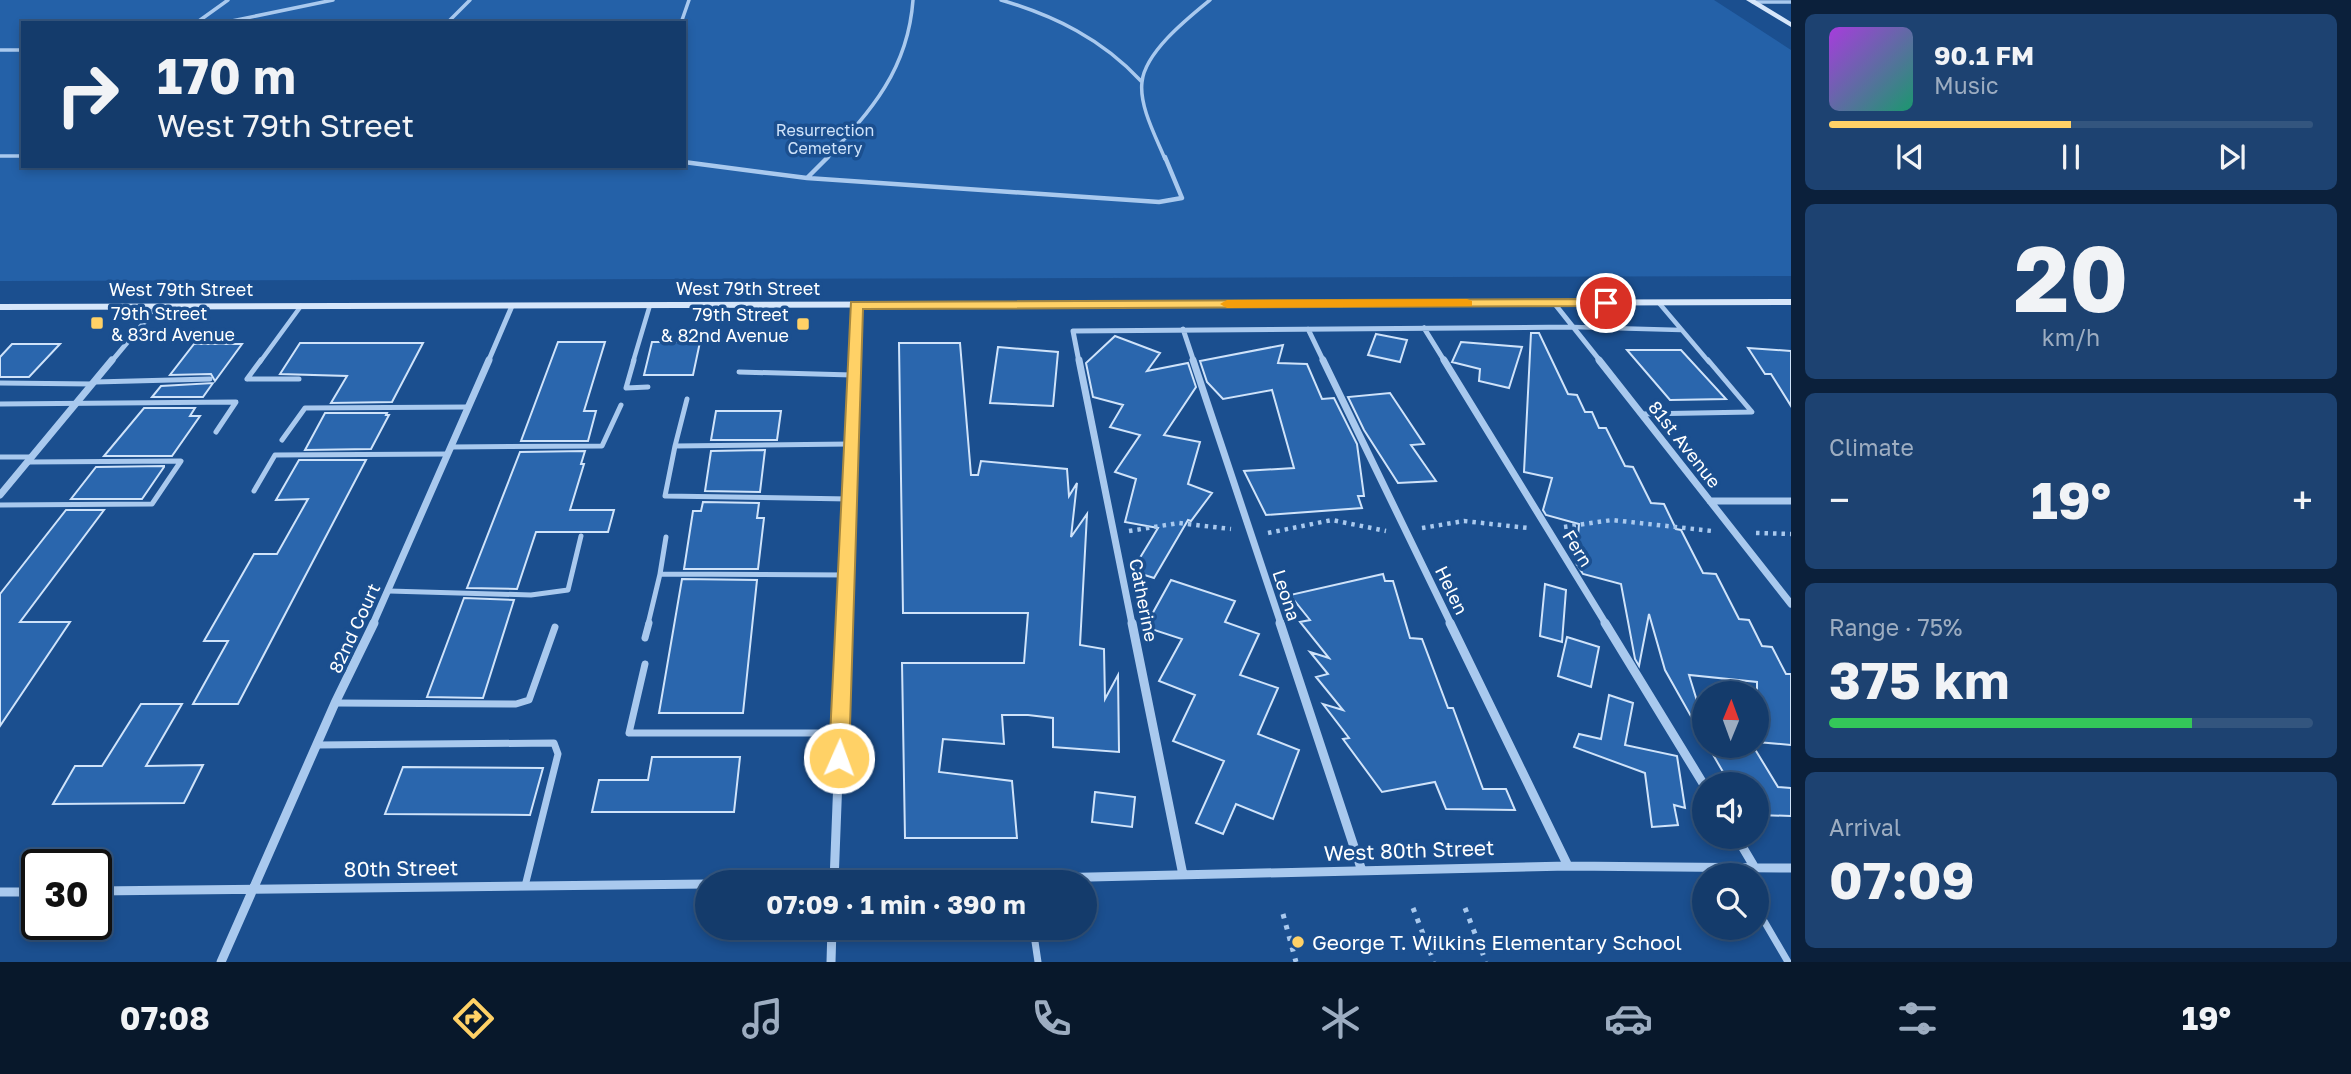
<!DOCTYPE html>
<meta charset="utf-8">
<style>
body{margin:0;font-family:"Golos Text",sans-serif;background:#1d4271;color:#f1f3f6;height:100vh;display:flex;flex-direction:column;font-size:26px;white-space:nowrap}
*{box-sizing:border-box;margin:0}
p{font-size:23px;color:#9dadc1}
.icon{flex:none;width:38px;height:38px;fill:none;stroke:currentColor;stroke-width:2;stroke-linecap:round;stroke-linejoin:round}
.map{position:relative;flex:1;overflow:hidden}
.side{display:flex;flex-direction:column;gap:14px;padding:14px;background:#0b203b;width:560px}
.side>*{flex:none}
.hud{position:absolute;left:21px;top:21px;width:665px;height:147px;border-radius:0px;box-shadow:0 4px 10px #0003,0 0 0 2px #33557e;background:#143b6b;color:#f1f3f6;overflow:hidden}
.needle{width:46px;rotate:1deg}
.buttons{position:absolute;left:1692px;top:681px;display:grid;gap:14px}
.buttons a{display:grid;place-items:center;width:77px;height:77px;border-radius:50%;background:#143b6b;box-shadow:0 4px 10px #0003,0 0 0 2px #33557e;font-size:35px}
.speed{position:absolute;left:21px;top:849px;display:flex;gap:14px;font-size:35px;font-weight:700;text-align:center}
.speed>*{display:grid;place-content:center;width:91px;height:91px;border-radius:50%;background:#143b6b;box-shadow:0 4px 10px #0003,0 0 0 2px #33557e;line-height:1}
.speed .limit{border:4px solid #111;border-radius:10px;background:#fff;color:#111}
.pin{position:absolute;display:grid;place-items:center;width:60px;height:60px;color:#fff;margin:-30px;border:4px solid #fff;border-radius:50%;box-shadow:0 2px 7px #0007}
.me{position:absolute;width:77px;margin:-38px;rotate:2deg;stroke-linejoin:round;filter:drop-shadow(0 0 5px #0008)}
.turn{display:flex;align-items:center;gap:24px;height:147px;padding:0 21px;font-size:32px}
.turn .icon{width:91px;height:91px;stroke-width:2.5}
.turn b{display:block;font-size:49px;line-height:60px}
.big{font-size:52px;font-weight:700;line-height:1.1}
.side .widget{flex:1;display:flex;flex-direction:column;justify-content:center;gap:10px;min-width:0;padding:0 24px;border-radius:10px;background:#1d4271}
.side .dial{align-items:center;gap:0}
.dial b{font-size:91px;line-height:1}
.song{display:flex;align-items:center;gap:21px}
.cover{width:84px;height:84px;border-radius:10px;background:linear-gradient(135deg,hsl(280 70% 55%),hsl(160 70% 35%))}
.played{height:7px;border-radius:4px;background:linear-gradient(90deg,#ffd166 50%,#33557e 50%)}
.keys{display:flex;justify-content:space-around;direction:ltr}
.heat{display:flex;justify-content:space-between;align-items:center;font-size:38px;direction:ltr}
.charge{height:10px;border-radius:5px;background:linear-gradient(90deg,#34c759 75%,#33557e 0)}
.trip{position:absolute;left:695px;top:870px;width:402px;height:70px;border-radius:35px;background:#143b6b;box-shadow:0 4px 10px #0003,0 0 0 2px #33557e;font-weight:700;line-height:70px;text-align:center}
.tabs{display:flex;height:112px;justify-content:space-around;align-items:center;background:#08182b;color:#9dadc1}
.tabs .icon{width:49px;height:49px}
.tabs .on{color:#ffd166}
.tabs b{font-size:32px;color:#f1f3f6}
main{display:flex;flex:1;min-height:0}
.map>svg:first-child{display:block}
.green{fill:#2461a8;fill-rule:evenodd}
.building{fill:#2a66ad;stroke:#cfe3fa;stroke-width:2}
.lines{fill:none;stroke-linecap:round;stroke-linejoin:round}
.path-far1{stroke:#a9c9ee;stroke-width:4.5;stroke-dasharray:3.5 5;stroke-linecap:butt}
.path{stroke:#a9c9ee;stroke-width:5;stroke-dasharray:4.5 7;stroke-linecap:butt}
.lane-far3{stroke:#a9c9ee;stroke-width:3.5}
.lane-far2{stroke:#a9c9ee;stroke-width:4.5}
.lane-far1{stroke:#a9c9ee;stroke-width:5}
.lane{stroke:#a9c9ee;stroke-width:7}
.street-far2{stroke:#a9c9ee;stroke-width:5}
.street-far1{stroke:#a9c9ee;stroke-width:7}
.street{stroke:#a9c9ee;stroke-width:9}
.secondary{fill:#d6e6fa;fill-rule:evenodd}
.route{fill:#ffd166;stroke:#a68842;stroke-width:2}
.slow{fill:#f59e0b}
.poi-dot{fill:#ffd166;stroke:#1b4f8f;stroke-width:2.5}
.labels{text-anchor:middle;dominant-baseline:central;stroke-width:7;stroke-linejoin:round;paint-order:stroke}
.far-park-label{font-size:16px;fill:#cfe3fa;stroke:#1b4f8f}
.street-label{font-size:18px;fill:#fff;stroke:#1b4f8f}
.poi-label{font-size:18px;fill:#fff;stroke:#1b4f8f;text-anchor:start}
.near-street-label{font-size:21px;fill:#fff;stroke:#1b4f8f}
.near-poi-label{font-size:21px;fill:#fff;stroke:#1b4f8f;text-anchor:start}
</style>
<main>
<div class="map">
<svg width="1791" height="962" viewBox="0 0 1791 962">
<rect width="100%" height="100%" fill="#1b4f8f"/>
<path class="green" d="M0 0H1714L1791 50V276L0 281ZM23 23H684V166H23Z"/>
<path class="building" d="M1531 333H1539L1568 394 1577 395 1585 412H1592L1599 428H1606L1625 466 1633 467 1651 503 1664 504 1676 529 1681 530 1703 573 1716 574 1739 619 1749 620 1762 646 1772 647 1786 674H1791V745L1757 742V682L1689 675 1701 714 1692 718 1665 670 1649 614 1639 666 1635 659 1621 584 1583 574 1576 563 1579 524 1546 515 1543 510 1552 478 1524 472Z
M1376 334 1407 340 1400 362 1368 355Z
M1115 336 1160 353 1147 371 1188 363 1196 387 1164 435 1200 442 1188 484 1212 493 1191 521 1188 520 1154 578 1132 571 1158 528 1125 522 1136 479 1115 472 1140 435 1110 427 1123 405 1093 397 1086 363Z
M558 342H605L584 411H596L588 441H521Z
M652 342H700L693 375H644Z
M1461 342 1522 347 1509 388 1479 381 1480 369 1452 362Z
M300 343H423L392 402 331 403 347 376 280 374Z
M899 343H960L971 475H978L981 461 1067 469 1069 496 1077 483 1071 537 1087 514 1080 645 1104 649 1105 699 1118 675 1119 752 1053 747V718L1028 715H1002L1004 744 943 739 939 772 1012 781 1017 838H905L902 663H1024L1028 613H903Z
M12 344H60L29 377H0V357Z
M194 344H242L215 381 211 374 170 375Z
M1283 345 1278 363 1307 364 1322 399 1334 398 1357 444 1364 496H1358L1362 508 1266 515 1244 471 1294 468 1272 390 1223 399 1207 382 1200 361Z
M998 347 1058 352 1053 406 990 403Z
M1748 348 1791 351V406L1771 374H1765Z
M1627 350H1681L1726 399 1670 400Z
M213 383 203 397H152L161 386Z
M1390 393 1424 444 1411 445 1436 481 1398 483 1364 430 1348 397Z
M144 408H195L190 416H200L172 456H104Z
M716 411H781L777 440H711Z
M325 413H387L386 415H389L371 449 305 450Z
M765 450 760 492 705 491 711 451Z
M585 451 581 464H584L570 510H614L608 532H536L517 589 467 588 520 452Z
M299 460H366L238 704H193L228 641H204L254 554H277L308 499 276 500Z
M96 467 164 466V467L142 499H71Z
M703 502 759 503 757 518H764L758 569H684L693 511H701Z
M66 510H104L20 622H70L0 726V594Z
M1383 574 1385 581H1393L1410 638 1422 639 1448 708H1453L1483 789H1506L1515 810 1446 809 1435 782 1382 792 1343 739 1349 738 1323 704 1343 710 1316 677 1328 674 1310 652 1329 658 1300 622 1310 620 1290 595Z
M682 579 757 580 743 713H659Z
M1171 580 1235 601 1225 622 1259 634 1240 675 1278 688 1258 734 1299 750 1273 819 1236 804 1223 834 1196 823 1224 761 1173 741 1195 695 1159 681 1182 639 1145 627Z
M1545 584 1566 590 1562 642 1540 636Z
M464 598 514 600 483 698 427 697Z
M1567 637 1599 647 1591 687 1558 676Z
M1609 695 1633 703 1625 745 1677 756 1685 808 1674 805 1678 825 1652 827 1645 773 1574 747 1579 734 1601 739Z
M141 704H182L146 766 203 765 184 803 53 804 75 766H102Z
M1708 746H1753L1778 787 1791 788V816L1757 815V784H1730Z
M652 757H740L734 812H592L599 780H648Z
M403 767 543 768 530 815 385 814Z
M1095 792 1135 797 1132 827 1092 822Z"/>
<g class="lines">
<path class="path-far1" d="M1564 527 1612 520 1712 531
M1422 528 1464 521 1528 528
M1129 531 1179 523 1231 529
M1268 533 1332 520 1386 531
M1756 533 1791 534"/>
<path class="path" d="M1413 908 1434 962
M1465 908 1486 962
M1283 914 1296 962"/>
<path class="lane-far3" d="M1001 0C1055 16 1102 39 1141 81
M1753 2H1791
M196 23 228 0
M222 23 333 0
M447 23 470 0
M681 23 689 0
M0 50H23
M0 156H23
M826 159C872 110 908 69 913 0
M1165 159C1156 137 1139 106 1142 82 1145 52 1188 18 1210 0"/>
<path class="lane-far2" d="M684 162 807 178 828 157
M807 178 1159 202 1182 198 1165 157
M1659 303 1709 362
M1573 327 1681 330
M260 362 301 306
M633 362 650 305"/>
<path class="lane-far1" d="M634 360 626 388 648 387
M739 372 852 375
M247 379 261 360
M247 379H299
M95 382 210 379
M0 383 93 384
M687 399 675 446 850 444
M0 404 236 402 216 432
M1641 414 1752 412 1708 360
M282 440 305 408 468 407
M675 446 665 496 849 499
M451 447 602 446 621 405
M0 457H32
M254 491 275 455 448 454
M0 505 152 504 181 461 28 462
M666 537 660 574 847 575
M389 591 531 595 568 590 581 536
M648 624 660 574"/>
<path class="lane" d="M645 638 649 623
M645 664 629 733H840
M335 703 516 704 529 700 555 627
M317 745 554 743 558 754 525 886
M1757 909 1788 962
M1033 928 1038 962"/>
<path class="street-far2" d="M1554 303 1601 362
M1424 328 1445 362
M1183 329 1194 362
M1308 329 1324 362
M111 362 157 307
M488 362 512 306
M854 362 856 305
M1079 362 1073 331 1573 327"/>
<path class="street-far1" d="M1079 360 1132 624
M1193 360 1281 624
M1323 360 1451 624
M1444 360 1606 624
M1599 360 1791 604
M0 495 112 360
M1710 501H1791
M373 624 489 360
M844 624 854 360"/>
<path class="street" d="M1132 623 1183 875
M1280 623 1362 871
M1450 623 1568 866
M1605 623 1704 785
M1736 836 1755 868
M834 882 844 623
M878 882 1568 866 1791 868
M96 891 707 884
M0 892H37
M221 962 335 703 374 623
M831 962 832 928"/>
<path class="secondary" d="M1746 0H1755L1791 22V27Z
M1791 299V305L0 310V304Z"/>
</g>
<path class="route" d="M1606 299 1611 300V306L863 309 849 758 846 764 839 766 832 764 829 758 851 302Z"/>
<path class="slow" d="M1467 299 1472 301V306L1227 308 1220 304 1227 300Z"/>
<g class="poi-dot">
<rect x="90" y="316" width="14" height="14" rx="3.5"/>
<rect x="796" y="317" width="14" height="14" rx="3.5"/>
<circle cx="1298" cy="942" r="7"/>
</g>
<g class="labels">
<g class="far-park-label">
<text x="825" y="130">Resurrection<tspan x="825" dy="18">Cemetery</tspan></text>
</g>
<g class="street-label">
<text x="748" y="288">West 79th Street</text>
<text x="181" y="289">West 79th Street</text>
<text transform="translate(1685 444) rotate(52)">81st Avenue</text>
<text transform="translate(1578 548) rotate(58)">Fern</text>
<text transform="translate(1452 590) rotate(64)">Helen</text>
<text transform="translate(1287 595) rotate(72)">Leona</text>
<text transform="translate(1144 600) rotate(79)">Catherine</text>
<text transform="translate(354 628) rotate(-65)">82nd Court</text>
</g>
<g class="poi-label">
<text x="111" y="313">79th Street<tspan x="111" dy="21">&amp; 83rd Avenue</tspan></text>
<text x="789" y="314" text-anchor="end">79th Street<tspan x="789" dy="21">&amp; 82nd Avenue</tspan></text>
</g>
<g class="near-street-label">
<text transform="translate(1409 850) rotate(-2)">West 80th Street</text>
<text transform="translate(401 868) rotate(-1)">80th Street</text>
</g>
<g class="near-poi-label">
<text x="1312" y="942">George T. Wilkins Elementary School</text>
</g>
</g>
</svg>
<div class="buttons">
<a><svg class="needle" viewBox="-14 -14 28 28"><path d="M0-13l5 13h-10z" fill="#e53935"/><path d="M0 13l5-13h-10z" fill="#9dadc1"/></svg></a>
<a><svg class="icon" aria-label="sound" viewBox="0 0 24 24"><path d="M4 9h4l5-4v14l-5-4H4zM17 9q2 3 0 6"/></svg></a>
<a><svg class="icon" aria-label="search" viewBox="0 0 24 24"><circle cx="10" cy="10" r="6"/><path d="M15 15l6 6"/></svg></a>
</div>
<div class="speed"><div class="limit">30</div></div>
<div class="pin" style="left:1606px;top:303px;background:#d93025"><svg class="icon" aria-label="arrive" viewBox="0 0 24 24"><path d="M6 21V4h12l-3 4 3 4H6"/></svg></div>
<svg class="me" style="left:839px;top:758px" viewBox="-20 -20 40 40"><circle r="17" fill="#ffd166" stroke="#fff" stroke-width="3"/><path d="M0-11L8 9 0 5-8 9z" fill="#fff"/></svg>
<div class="trip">07:09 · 1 min · 390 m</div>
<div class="hud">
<div class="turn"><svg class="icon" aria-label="right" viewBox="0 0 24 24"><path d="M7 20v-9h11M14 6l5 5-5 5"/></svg><div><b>170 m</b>West 79th Street</div></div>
</div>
</div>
<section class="side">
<div class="widget">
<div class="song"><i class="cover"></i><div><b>90.1 FM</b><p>Music</p></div></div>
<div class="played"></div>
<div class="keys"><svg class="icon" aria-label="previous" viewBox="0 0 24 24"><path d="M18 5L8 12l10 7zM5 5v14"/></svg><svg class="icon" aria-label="pause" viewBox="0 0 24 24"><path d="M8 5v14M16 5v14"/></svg><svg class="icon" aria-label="next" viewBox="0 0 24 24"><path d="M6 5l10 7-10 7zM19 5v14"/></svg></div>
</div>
<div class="widget dial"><b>20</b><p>km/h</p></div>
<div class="widget"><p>Climate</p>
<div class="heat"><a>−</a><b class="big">19°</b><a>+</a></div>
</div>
<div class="widget"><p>Range · 75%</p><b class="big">375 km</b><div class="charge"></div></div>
<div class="widget"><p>Arrival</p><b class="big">07:09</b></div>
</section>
</main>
<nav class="tabs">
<b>07:08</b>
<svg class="icon on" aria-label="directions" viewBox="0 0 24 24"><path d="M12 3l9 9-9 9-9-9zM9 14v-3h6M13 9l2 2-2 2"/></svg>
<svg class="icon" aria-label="music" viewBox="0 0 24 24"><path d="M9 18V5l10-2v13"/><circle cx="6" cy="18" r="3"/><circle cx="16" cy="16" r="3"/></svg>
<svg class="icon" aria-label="phone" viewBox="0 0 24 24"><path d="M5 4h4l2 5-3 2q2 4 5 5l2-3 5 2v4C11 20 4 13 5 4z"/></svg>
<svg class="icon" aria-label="climate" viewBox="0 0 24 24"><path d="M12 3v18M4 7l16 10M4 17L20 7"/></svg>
<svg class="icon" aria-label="car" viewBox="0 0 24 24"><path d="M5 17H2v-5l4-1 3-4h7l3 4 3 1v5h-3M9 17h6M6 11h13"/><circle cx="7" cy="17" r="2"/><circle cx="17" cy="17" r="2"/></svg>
<svg class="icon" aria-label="filters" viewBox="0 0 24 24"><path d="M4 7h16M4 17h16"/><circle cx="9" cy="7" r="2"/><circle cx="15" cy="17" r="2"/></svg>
<b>19°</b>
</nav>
